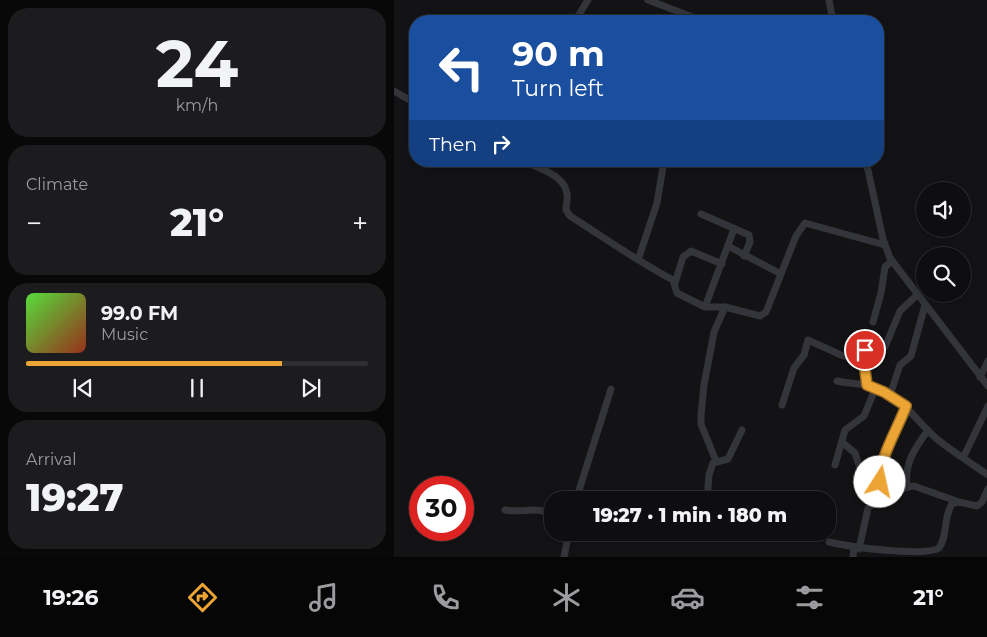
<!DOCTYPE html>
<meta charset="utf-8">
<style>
body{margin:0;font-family:Montserrat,sans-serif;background:#1c1c1e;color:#f1f3f6;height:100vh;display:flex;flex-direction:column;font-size:19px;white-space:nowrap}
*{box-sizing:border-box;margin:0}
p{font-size:16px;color:#9b9c9f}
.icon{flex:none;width:28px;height:28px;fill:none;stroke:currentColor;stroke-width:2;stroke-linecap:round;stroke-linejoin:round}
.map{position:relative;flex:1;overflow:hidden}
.sheet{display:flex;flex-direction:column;gap:8px;padding:8px;background:#080809;width:394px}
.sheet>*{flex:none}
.top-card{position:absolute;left:15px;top:15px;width:475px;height:152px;border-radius:20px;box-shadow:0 2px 8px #0003,0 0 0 1px #2e2e30;background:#1a4fa0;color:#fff;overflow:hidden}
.controls{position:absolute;left:522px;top:182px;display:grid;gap:10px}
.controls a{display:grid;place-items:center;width:55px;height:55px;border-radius:50%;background:#0e0e10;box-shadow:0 2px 8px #0003,0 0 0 1px #2e2e30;font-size:25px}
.speed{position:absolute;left:15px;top:476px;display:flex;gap:10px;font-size:25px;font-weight:700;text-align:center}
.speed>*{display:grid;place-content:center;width:65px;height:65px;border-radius:50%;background:#0e0e10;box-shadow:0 2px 8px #0003,0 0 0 1px #2e2e30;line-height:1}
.speed .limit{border:8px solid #d22;background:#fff;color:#111}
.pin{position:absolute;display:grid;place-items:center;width:42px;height:42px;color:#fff;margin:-21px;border:2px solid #fff;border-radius:50%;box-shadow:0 1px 5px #0007}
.me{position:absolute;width:55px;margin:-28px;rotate:10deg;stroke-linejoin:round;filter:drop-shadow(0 0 4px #0008)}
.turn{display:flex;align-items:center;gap:18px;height:105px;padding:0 20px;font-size:22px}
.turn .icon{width:65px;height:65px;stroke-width:2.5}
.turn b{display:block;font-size:35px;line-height:42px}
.then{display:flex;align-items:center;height:48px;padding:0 20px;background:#0003;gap:10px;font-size:19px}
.big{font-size:38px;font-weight:800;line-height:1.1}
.sheet .widget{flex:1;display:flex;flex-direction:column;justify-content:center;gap:8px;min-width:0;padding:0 18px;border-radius:20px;background:#1c1c1e}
.sheet .dial{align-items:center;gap:0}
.dial b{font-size:65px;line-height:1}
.song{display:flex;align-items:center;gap:15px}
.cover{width:60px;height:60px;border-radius:8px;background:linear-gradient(135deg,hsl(110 70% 55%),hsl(10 70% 35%))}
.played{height:5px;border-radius:2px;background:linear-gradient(90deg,#eca534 75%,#2e2e30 75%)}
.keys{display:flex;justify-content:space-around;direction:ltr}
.heat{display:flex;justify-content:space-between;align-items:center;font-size:28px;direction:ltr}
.trip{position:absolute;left:150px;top:491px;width:292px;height:50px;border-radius:20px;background:#0e0e10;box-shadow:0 2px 8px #0003,0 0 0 1px #2e2e30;font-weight:800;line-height:50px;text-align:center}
.menu{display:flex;height:80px;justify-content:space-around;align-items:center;background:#060606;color:#9b9c9f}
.menu .icon{width:35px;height:35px}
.menu .active{color:#eca534}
.menu b{font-size:22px;color:#f1f3f6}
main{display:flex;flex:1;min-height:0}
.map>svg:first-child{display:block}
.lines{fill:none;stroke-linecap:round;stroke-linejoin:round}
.minor{stroke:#34353a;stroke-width:7}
.route-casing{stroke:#996b22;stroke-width:12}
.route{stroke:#eca534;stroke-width:9}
</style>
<main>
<section class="sheet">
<div class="widget dial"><b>24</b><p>km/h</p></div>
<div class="widget"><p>Climate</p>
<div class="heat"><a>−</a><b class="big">21°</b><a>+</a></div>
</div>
<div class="widget">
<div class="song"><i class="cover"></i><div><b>99.0 FM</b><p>Music</p></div></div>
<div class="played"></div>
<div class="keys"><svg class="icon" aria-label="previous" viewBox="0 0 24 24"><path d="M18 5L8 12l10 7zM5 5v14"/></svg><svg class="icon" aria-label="pause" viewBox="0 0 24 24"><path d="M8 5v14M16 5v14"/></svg><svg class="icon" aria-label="next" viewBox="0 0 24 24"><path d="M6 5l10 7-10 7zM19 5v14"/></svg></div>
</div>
<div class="widget"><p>Arrival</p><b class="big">19:27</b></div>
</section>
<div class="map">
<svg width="594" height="557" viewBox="0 0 594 557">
<rect width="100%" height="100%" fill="#131315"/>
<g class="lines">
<path class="minor" d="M254 0 309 21
M435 0 439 21
M438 17 471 19
M181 21 194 0
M0 91 21 103
M130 161C144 168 171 175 173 194 174 199 172 204 172 210L176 216C211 238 243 261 279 280L283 293 311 307H331L366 316 372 312 402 236 411 223 491 245
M472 161 489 239 496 258 594 386
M307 214 355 235 356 242 350 256
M334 246 387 274
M244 260 263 203 270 161
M281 283 289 257 297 251 328 264
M311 307 340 229
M479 322 487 293 491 267 498 261
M586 377 594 361
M443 381C455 384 470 383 481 387 510 398 521 420 543 439 559 452 577 463 594 475
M473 385 470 363 473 347H491L506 311 523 295
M496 395 506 365 517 356 531 305
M388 405 400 368 410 355 414 340 447 355 470 363
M448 442 461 453 468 475 509 489
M569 458 594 406
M322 461 307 424V415L310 385 320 332 331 307
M441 465 451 430 470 416 482 387
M486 482C486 454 503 431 512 406
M513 487C510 463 521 448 534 430
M182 500 217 389
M313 500 315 475 319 463 334 459 348 430
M111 510C128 513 143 506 159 514
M435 542C456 547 530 557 545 548 554 536 549 517 558 504L565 502 583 506 588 502 594 489
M465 549 474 508C482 502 511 486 520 486L565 502
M170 557 175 532
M459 557 460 548"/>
</g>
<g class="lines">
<defs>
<path id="route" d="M471 350 470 363 473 385 490 392 512 406C503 431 486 455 486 482"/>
</defs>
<use href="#route" class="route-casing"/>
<use href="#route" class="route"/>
</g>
</svg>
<div class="controls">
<a><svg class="icon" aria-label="sound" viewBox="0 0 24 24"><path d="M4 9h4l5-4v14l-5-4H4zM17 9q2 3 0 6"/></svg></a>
<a><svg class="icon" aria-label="search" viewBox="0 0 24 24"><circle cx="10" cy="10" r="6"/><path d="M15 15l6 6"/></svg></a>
</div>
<div class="speed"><div class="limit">30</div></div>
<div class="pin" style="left:471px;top:350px;background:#d93025"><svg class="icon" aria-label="arrive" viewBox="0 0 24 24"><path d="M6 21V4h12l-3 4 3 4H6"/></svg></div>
<svg class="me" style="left:486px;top:482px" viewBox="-20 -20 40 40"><circle r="19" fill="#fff"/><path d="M0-13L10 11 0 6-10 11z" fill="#eca534"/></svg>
<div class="trip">19:27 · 1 min · 180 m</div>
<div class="top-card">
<div class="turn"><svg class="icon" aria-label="left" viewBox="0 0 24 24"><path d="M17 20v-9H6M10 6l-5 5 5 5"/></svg><div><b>90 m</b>Turn left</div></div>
<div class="then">Then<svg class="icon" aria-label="right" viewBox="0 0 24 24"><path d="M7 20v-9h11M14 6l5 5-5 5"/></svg></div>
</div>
</div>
</main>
<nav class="menu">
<b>19:26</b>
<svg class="icon active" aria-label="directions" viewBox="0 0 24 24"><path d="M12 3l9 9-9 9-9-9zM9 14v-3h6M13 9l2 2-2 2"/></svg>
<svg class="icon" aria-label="music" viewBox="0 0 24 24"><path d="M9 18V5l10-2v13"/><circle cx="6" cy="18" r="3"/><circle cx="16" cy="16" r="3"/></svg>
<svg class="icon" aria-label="phone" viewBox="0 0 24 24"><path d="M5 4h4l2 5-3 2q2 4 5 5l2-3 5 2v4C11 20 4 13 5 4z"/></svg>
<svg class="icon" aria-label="climate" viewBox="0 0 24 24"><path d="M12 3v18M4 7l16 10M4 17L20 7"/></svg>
<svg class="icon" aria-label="car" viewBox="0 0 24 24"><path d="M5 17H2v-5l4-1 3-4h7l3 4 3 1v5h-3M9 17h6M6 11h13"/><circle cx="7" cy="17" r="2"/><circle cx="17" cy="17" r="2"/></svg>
<svg class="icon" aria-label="filters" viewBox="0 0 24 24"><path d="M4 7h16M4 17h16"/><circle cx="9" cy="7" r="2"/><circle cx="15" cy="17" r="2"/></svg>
<b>21°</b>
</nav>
